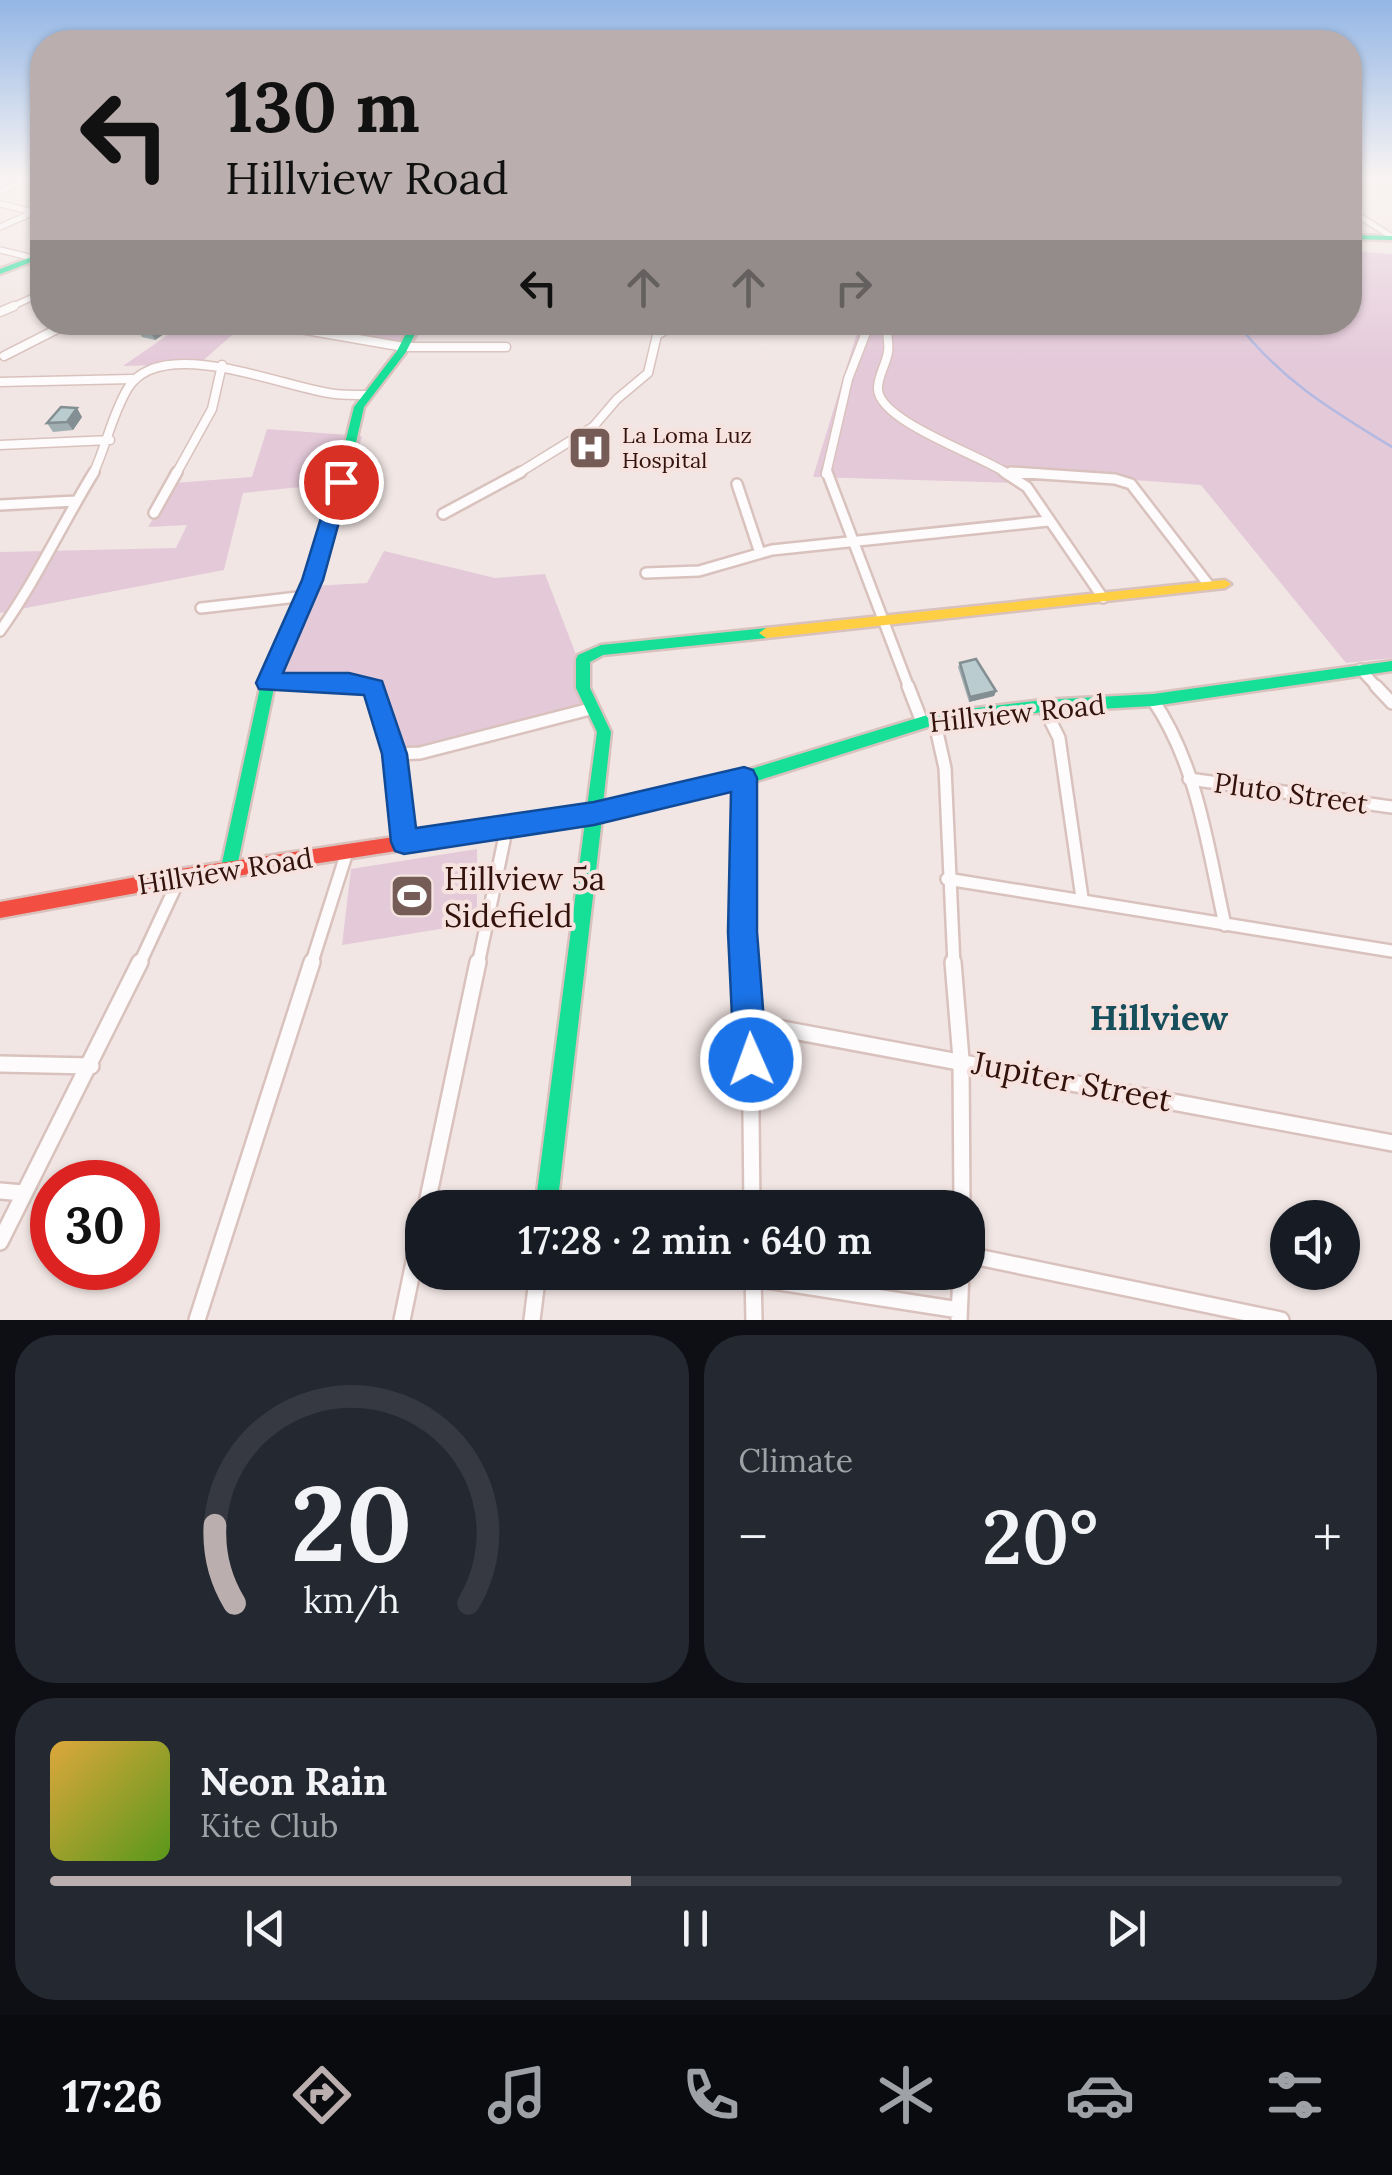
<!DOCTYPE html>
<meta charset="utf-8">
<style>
body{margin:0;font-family:Lora,serif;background:#242831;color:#f1f3f6;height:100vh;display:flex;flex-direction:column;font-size:38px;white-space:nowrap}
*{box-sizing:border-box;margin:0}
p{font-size:32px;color:#9ea1a6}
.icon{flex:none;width:55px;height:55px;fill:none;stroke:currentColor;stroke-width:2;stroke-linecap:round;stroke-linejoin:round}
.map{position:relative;height:1320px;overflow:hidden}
.details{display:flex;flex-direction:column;gap:15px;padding:15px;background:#0d0f14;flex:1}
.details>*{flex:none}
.banner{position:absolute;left:30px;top:30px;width:1332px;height:305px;border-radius:40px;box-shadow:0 2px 8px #0004;background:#baafae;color:#111;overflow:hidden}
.tools{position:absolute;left:1270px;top:1200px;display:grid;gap:20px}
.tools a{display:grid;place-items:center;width:90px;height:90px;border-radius:50%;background:#171b24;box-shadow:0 2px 8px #0004;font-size:50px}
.speed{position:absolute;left:30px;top:1160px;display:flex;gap:20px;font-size:50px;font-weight:700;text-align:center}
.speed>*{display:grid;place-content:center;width:130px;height:130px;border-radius:50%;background:#171b24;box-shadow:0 2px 8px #0004;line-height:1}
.speed .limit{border:15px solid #d22;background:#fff;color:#111}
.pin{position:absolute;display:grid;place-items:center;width:85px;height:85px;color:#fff;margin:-42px;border:5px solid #fff;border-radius:50%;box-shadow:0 2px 10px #0007}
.me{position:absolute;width:110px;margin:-55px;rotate:358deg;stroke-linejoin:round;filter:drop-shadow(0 0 8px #0008)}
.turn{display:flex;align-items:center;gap:35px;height:210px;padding:0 30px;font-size:45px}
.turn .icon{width:130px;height:130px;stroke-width:2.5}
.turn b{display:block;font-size:70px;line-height:85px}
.lanes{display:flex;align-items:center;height:95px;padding:0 30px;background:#0003;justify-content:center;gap:50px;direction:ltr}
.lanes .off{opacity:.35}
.big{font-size:75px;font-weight:600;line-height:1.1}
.details .card{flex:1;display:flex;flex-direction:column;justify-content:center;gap:15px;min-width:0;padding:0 35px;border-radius:40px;background:#242831}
.details .dial{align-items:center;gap:0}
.dial svg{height:260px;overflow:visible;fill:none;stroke:#363941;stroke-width:7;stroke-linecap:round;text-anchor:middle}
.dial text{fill:#f1f3f6;stroke:none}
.song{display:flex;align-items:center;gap:30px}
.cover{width:120px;height:120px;border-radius:15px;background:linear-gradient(135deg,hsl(40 70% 55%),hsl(90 70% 35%))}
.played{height:10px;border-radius:5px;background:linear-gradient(90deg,#baafae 45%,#363941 45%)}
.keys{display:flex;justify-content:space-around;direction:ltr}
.heat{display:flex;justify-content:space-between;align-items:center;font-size:55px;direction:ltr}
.details .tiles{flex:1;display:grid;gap:15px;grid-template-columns:1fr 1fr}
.card:last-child{grid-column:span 2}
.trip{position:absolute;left:405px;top:1190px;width:580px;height:100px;border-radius:40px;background:#171b24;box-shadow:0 2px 8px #0004;font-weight:600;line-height:100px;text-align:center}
.menu{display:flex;height:160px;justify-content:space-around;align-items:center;background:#090b0e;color:#9ea1a6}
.menu .icon{width:70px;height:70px}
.menu .active{color:#baafae}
.menu b{font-size:45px;color:#f1f3f6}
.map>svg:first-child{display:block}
.green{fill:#e4c9d9}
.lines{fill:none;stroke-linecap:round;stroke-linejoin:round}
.stream{stroke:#b3b9e1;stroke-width:2.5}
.street-far4-casing{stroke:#d9c2bd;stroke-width:8}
.street-far3-casing{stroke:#d9c2bd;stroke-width:11}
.street-far2-casing{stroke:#d9c2bd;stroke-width:14}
.street-far1-casing{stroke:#d9c2bd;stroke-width:16}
.street-casing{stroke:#d9c2bd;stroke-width:20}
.fast-casing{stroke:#d9c2bd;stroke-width:5}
.slow-casing{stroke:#d9c2bd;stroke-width:5}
.jam-casing{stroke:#d9c2bd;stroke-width:5}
.street-far4{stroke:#fdfbfb;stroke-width:5}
.street-far3{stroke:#fdfbfb;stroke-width:8}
.street-far2{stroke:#fdfbfb;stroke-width:9}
.street-far1{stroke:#fdfbfb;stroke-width:11}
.street{stroke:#fdfbfb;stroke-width:15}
.fast{fill:#16e098;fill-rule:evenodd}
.slow{fill:#ffcf43;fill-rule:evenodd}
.jam{fill:#f24e42;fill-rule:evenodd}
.wall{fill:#a1afb3}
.shaded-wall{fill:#838f92}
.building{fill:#bbccd0;stroke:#838f92;stroke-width:2.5}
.route{fill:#1a73e8;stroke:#114b97;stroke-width:2.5}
.labels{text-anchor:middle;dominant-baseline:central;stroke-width:8;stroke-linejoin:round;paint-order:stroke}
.far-poi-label{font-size:22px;fill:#33120b;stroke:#f6e3df;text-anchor:start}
.street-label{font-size:28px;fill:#33120b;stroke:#f6e3df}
.near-poi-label{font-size:32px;fill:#33120b;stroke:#f6e3df;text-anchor:start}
.near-street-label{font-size:32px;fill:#33120b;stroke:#f6e3df}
.near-neighbourhood-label{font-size:35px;font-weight:bold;fill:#164f5b;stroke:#f6e3df}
</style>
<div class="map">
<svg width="1392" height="1320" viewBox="0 0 1392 1320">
<rect width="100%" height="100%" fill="#f1e6e4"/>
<path class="green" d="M1350 251 1392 254V658L1346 663 1201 485 1004 470 1017 483 813 477 860 323 1350 322Z
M185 323H246L199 364 123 366Z
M267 323H425L413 346Z
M267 429 362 436 350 482 243 493 224 570 0 613V552L176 548 187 525 148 527 174 483 252 477Z
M384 551 495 578 545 574 577 657 585 705 402 750 376 679 276 680 312 586 367 583Z
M477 849V923L342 945 351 869Z"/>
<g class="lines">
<path class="stream" d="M1236 322C1281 380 1330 409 1392 447"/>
<defs>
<path id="street-far4" d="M0 191 29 181 42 184
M0 204 34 212 0 227
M1350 210 1392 237
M36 225 42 227
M0 250 33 258
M29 260 42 269
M9 308 42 293"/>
<path id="street-far3" d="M0 312 14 306
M260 322 404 347H506
M890 322C884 334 890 340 888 352 886 365 877 377 878 390 881 422 980 455 1008 474
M4 356 71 322
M0 382 132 379
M0 445 110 440
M1011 472 1043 474
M93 474C106 447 112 414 128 388 162 333 287 389 335 394 345 395 356 395 366 395
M176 474 212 409 222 365
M517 474 593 427 617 399 648 373 657 335 679 322
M826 474 848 379 870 322"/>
<path id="street-far2" d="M827 472 909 688
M1004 472 1027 487 1103 598
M1011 472 1115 479 1131 484 1208 584
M737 484 760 553
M0 505 75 501
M154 513 177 472
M443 514 521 472
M646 573 699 571 772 550 1048 521
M201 608 306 596
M0 631C36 581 62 524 94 472
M1360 669 1378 688
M268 683 349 682 373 688"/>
<path id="street-far1" d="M364 686 373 688 395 754 404 842
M908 686 922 722
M1376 686 1392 703
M1153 700C1198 766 1208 849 1225 925
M1043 706 1059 738 1082 898
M934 719 945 768 954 965
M395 754 420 753 590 709
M744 778 746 965
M1189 779 1392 807
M947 879 1392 951
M139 965 180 877
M311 965 347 852
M478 965 507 826"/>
<path id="street" d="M745 962 750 1023 752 1208
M953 962 961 1059 962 1208
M750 1023 1392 1143
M0 1064 91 1066
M0 1191 23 1193
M426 1208 478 962
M0 1242 140 962
M968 1255 1281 1320
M753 1276 754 1320
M753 1278 959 1310
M197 1320 312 962
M402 1320 422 1224
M532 1320 538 1272
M959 1320 961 1272"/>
<path id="fast" d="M1350 235 1392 236V240L1350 239Z
M42 253V258L0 274V269Z
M412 322H421L406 352 364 407 341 508 318 581 275 683 236 872 234 878 228 880 222 878 220 872 261 683 306 581 329 508 354 407 397 351Z
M766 628 773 633 766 638 603 655 590 662V688L611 732 603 804 744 771 934 713 1043 700 1153 694 1392 661V671L1153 706 1043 712 934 725 744 785 602 818 557 1208H535L585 822 447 843 441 841 439 836 441 831 447 829 587 807 597 732 576 688V659L578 655 601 645Z"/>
<path id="slow" d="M1225 580 1231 584 1225 588 766 638 759 633 766 628Z"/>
<path id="jam" d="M447 829 453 831 455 836 453 841 447 843 180 885 0 918V902L180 869Z"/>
</defs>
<use href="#street-far4" class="street-far4-casing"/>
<use href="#street-far3" class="street-far3-casing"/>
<use href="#street-far2" class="street-far2-casing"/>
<use href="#street-far1" class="street-far1-casing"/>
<use href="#street" class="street-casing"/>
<use href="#fast" class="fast-casing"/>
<use href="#slow" class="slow-casing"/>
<use href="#jam" class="jam-casing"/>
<use href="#street-far4" class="street-far4"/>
<use href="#street-far3" class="street-far3"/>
<use href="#street-far2" class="street-far2"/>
<use href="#street-far1" class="street-far1"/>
<use href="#street" class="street"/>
<use href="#fast" class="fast"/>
<use href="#slow" class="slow"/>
<use href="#jam" class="jam"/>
</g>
<path class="wall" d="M449 322 444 335H432L428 323Z
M478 322H498L494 334 481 335Z
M180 323 155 340 142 337 135 325Z
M82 417 73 430 53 432 47 423Z
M960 663 996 691 994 696 969 702 958 667Z"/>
<path class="shaded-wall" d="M156 322 180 323 155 340 148 327Z
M449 322 444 335 441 323Z
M492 322H498L494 334Z
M77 408 82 417 73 430 67 422Z
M996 691 994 696 969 702 970 697Z"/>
<path class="building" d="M139 322H156L148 327 135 325Z
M61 407 77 408 67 422 47 423Z
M976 659 996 691 970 697 960 663Z"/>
<linearGradient id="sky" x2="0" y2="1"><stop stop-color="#93b6e5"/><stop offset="0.49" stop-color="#f9f4f3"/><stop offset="1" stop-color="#f9f4f3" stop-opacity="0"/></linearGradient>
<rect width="1392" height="363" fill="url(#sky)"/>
<path class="route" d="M341 476 350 482 323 580 283 673H349L382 681 407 754 416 828 594 802 744 767 753 770 757 778V932L767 1060 762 1071 751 1076 739 1071 734 1060 728 932 731 792 594 825 404 854 395 851 391 842 382 754 364 695 259 689 256 683 302 580 332 482Z"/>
<defs>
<symbol id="hospital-square" viewBox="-11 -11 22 22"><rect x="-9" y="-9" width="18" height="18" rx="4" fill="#765c57" stroke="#f6e3df"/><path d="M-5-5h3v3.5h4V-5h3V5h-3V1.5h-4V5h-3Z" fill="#fff"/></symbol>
<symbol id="stadium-square" viewBox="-11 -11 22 22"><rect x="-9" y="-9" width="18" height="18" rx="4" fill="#765c57" stroke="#f6e3df"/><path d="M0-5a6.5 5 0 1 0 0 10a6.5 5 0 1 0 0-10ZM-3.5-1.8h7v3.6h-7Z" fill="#fff"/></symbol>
</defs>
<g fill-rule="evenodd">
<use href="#hospital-square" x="565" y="423" width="50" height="50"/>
<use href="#stadium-square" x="387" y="871" width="50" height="50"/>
</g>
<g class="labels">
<g class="far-poi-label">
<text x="622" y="435">La Loma Luz<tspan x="622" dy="25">Hospital</tspan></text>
</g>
<g class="street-label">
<text transform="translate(1017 713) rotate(-6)">Hillview Road</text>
<text transform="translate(1291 793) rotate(8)">Pluto Street</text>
<text transform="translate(225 871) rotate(-9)">Hillview Road</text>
</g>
<g class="near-poi-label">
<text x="444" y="878">Hillview 5a<tspan x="444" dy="37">Sidefield</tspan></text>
</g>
<g class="near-street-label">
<text transform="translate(1072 1081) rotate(11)">Jupiter Street</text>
</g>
<g class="near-neighbourhood-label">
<text x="1159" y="1017">Hillview</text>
</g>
</g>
</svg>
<div class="tools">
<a><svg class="icon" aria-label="sound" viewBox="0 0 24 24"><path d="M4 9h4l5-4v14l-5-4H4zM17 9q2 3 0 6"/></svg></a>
</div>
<div class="speed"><div class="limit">30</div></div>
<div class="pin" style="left:341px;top:482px;background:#d93025"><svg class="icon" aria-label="arrive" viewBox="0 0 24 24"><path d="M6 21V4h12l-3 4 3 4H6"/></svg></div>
<svg class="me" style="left:751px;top:1060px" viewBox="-20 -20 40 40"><circle r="17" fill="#1a73e8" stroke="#fff" stroke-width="3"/><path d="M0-11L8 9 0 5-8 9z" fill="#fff"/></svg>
<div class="trip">17:28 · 2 min · 640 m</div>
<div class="banner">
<div class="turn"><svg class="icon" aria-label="left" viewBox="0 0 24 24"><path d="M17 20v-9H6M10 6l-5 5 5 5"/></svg><div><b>130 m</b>Hillview Road</div></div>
<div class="lanes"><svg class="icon" aria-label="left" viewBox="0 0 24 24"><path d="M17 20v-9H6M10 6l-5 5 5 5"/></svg><svg class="icon off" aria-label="ahead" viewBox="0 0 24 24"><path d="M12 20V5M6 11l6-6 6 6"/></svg><svg class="icon off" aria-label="ahead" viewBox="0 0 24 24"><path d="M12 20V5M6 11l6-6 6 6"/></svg><svg class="icon off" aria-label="right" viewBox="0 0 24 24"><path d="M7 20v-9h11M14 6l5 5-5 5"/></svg></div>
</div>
</div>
<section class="details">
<div class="tiles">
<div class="card dial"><svg viewBox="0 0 100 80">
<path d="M14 69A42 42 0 1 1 86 69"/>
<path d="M14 69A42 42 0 0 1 8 45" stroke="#baafae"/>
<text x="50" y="56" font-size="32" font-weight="700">20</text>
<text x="50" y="72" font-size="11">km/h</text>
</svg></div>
<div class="card"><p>Climate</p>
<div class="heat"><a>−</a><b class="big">20°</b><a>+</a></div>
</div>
<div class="card">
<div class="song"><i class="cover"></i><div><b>Neon Rain</b><p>Kite Club</p></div></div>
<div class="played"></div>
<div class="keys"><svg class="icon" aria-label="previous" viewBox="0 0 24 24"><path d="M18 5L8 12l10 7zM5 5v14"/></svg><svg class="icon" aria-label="pause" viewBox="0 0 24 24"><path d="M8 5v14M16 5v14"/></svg><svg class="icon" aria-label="next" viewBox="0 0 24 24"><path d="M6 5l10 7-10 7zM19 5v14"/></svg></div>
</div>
</div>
</section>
<nav class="menu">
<b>17:26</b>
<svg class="icon active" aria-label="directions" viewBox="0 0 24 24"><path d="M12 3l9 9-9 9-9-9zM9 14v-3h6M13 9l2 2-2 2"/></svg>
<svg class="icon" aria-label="music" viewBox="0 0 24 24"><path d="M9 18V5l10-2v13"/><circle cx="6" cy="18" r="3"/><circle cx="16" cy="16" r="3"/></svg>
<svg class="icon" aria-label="phone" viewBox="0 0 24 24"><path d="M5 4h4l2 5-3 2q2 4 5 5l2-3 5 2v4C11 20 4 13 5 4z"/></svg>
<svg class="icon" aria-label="climate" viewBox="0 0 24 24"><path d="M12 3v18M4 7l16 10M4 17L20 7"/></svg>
<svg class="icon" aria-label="car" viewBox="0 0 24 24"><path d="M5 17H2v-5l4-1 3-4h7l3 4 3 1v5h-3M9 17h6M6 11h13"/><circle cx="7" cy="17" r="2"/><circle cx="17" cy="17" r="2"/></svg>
<svg class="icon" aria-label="filters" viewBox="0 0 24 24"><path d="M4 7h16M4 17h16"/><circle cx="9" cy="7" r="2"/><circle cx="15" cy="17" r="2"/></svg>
</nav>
